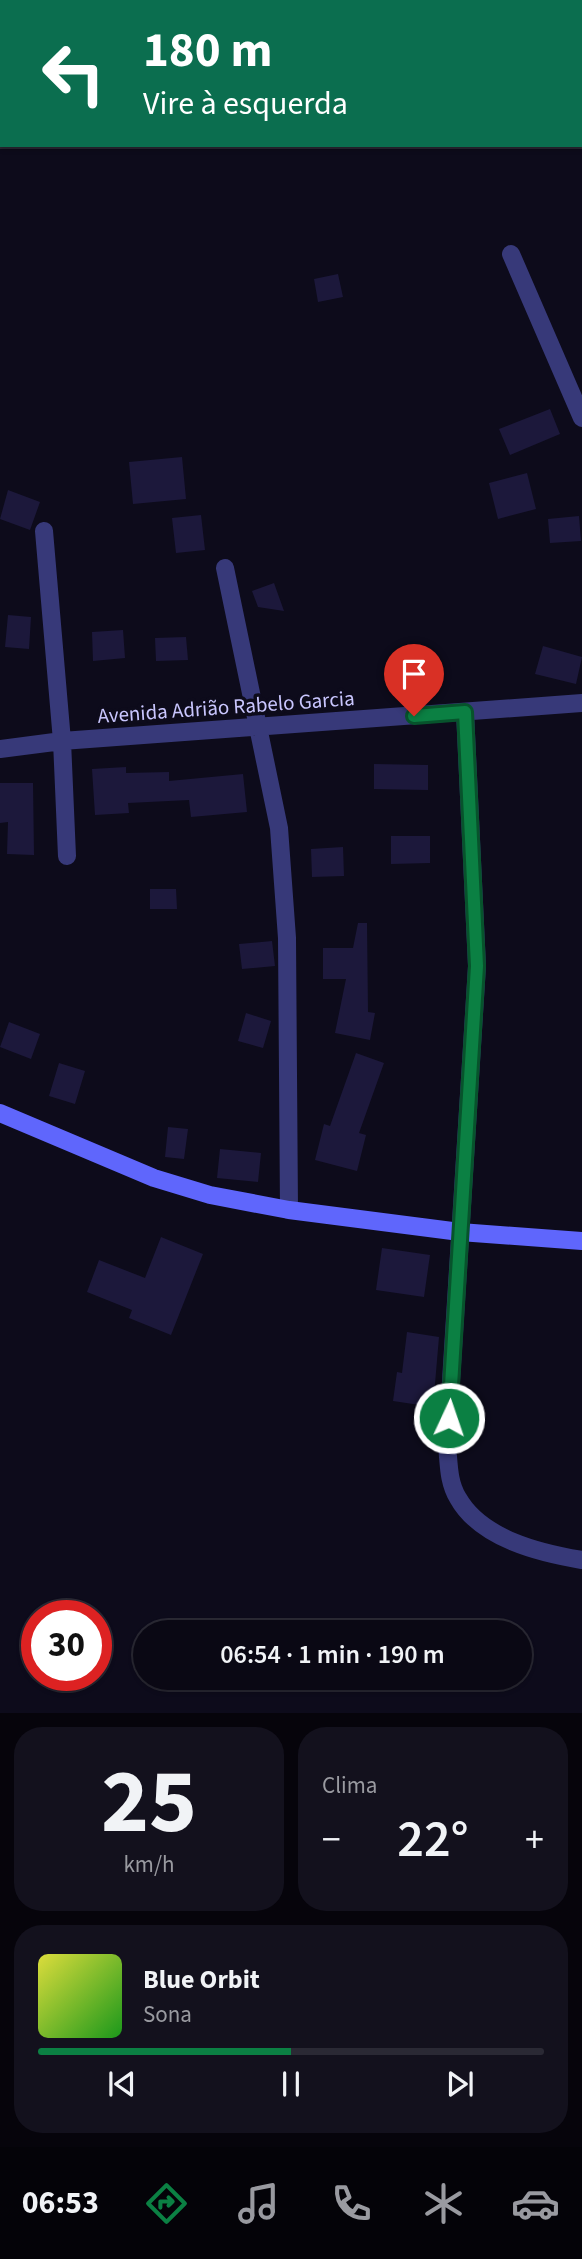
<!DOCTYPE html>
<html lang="pt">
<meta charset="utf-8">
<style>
body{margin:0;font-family:"Source Sans 3",sans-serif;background:#13111d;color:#f1f3f6;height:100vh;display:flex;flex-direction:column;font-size:26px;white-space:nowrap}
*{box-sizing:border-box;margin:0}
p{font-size:23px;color:#999aa0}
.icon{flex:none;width:38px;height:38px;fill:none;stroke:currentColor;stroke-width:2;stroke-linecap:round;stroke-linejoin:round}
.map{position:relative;height:1713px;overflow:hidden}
.details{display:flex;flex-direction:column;gap:14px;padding:14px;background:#06040b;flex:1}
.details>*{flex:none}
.guide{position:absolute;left:0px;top:0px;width:583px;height:147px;box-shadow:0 2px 5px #0004,0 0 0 2px #2a2934;background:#0b6e4f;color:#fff;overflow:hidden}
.speed{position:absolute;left:21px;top:1600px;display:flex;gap:14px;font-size:35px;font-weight:700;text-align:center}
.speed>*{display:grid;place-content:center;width:91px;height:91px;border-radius:50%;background:#0a0814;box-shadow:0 2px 5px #0004,0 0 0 2px #2a2934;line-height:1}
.speed .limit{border:10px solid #d22;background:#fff;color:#111}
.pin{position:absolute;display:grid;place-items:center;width:60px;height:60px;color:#fff;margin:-72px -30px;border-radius:50% 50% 50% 0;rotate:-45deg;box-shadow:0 0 7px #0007}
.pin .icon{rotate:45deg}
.me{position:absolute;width:77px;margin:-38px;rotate:3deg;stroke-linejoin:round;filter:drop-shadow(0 0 5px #0008)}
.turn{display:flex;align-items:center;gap:24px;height:147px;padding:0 28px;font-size:32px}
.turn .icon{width:91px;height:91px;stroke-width:2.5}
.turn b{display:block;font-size:49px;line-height:60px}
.big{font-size:52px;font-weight:600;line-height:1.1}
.details .widget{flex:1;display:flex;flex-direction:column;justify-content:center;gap:10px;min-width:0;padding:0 24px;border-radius:28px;background:#13111d}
.details .dial{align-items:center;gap:0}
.dial b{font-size:91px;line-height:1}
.song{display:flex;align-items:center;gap:21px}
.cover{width:84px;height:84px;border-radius:10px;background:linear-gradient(135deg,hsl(60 70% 55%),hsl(120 70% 35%))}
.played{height:7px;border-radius:4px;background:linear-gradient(90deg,#0b8043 50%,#2a2934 50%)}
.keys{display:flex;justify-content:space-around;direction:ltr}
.heat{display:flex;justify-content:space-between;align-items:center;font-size:38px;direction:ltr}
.details .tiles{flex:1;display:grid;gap:14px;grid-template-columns:1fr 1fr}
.widget:last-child{grid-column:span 2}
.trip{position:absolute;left:133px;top:1620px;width:399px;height:70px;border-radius:35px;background:#0a0814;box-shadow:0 2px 5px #0004,0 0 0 2px #2a2934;font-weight:600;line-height:70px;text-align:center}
.menu{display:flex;height:112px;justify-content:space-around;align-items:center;background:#040308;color:#999aa0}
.menu .icon{width:49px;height:49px}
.menu .current{color:#0b8043}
.menu b{font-size:32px;color:#f1f3f6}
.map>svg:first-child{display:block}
.building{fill:#1c183b}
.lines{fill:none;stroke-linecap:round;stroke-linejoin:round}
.street{stroke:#373979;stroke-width:18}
.secondary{stroke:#5f66fc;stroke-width:18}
.route-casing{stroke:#07532c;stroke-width:18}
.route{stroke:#0b8043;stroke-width:12}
.labels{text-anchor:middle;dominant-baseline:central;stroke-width:7;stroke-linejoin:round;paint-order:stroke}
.street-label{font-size:21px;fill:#c9c6fe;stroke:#0d0b1b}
</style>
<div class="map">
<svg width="582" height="1713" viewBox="0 0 582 1713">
<rect width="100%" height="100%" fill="#0d0b1b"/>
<path class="building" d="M338 274 343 297 318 302 314 279Z
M550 409 560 434 510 455 499 429Z
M182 457 186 499 133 504 129 462Z
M527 473 536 509 498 519 489 483Z
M8 490 40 502 30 530 0 519Z
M201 515 205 550 176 553 172 518Z
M579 516 581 541 550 543 548 519Z
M274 583 284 611 258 607 252 591Z
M8 615 31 617 29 649 5 647Z
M123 630 125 658 93 661 92 632Z
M186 637 188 660 156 661 155 638Z
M543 646 582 657 576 684 535 674Z
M374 764 428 765V790L374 789Z
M126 767V773L169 772V781L243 774 247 812 191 817 189 800 128 803 129 813 95 815 92 769Z
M0 783H33L34 855 7 854 8 822 0 823Z
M391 836H430V863L391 864Z
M343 847 344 876 312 877 311 849Z
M150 889H176L177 909H150Z
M358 923H367L368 1012 375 1013 370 1040 335 1033 346 979H323V948H353Z
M272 941 275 966 242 969 239 944Z
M246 1013 271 1021 263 1048 238 1041Z
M9 1022 40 1034 31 1059 0 1047Z
M356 1053 384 1063 359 1133 366 1135 357 1171 315 1160 324 1124 330 1126Z
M59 1063 85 1071 75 1104 49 1096Z
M168 1127 188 1129 184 1159 165 1157Z
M220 1149 261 1153 258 1182 217 1178Z
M161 1237 203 1254 171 1335 129 1318 132 1310 87 1292 99 1260 145 1278Z
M382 1248 430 1255 424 1297 376 1290Z
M407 1332 439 1337 433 1407 393 1401 397 1372 402 1373Z"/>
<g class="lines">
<path class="street" d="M511 254 582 418
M44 531 62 741 67 856
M225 568 279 828 287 938 289 1210
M465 712 477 966 447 1445C449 1463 448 1482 458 1498 481 1539 540 1553 582 1560
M0 749 62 741 582 703"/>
<path class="secondary" d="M0 1113 154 1178 210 1195 289 1210 460 1232 582 1241"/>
</g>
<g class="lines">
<defs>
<path id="route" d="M414 716 465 712 477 966 449 1418"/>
</defs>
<use href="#route" class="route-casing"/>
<use href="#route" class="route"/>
</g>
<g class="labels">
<g class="street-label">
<text transform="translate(226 707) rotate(-4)">Avenida Adrião Rabelo Garcia</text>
</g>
</g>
</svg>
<div class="speed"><div class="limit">30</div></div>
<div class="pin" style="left:414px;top:716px;background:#d93025"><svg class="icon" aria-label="arrive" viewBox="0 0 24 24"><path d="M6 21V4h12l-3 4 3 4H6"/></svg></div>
<svg class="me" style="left:449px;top:1418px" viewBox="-20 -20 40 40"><circle r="17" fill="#0b8043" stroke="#fff" stroke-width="3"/><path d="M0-11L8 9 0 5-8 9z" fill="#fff"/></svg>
<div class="trip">06:54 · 1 min · 190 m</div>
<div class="guide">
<div class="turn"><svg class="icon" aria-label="left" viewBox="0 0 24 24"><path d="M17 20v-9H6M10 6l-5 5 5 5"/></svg><div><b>180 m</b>Vire à esquerda</div></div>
</div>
</div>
<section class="details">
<div class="tiles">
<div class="widget dial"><b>25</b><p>km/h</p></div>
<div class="widget"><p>Clima</p>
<div class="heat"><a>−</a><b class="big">22°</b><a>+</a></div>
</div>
<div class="widget">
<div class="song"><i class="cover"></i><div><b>Blue Orbit</b><p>Sona</p></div></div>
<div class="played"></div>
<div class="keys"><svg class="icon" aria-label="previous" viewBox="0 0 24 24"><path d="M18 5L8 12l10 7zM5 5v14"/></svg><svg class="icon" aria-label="pause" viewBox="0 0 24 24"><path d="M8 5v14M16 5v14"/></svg><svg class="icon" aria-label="next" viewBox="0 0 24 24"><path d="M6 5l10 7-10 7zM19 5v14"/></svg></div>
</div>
</div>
</section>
<nav class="menu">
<b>06:53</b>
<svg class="icon current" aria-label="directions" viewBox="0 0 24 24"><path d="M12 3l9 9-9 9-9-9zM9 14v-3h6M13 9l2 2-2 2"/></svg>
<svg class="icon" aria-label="music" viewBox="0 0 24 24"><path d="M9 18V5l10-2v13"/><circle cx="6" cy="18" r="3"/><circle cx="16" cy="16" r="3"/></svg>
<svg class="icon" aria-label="phone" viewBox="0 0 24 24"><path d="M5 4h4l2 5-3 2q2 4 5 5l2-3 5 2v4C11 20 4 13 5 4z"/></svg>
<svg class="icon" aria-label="climate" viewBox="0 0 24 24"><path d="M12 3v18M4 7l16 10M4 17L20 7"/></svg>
<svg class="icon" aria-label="car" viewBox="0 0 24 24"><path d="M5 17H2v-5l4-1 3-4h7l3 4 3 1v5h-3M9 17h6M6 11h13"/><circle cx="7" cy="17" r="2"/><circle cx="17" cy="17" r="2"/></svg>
</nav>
